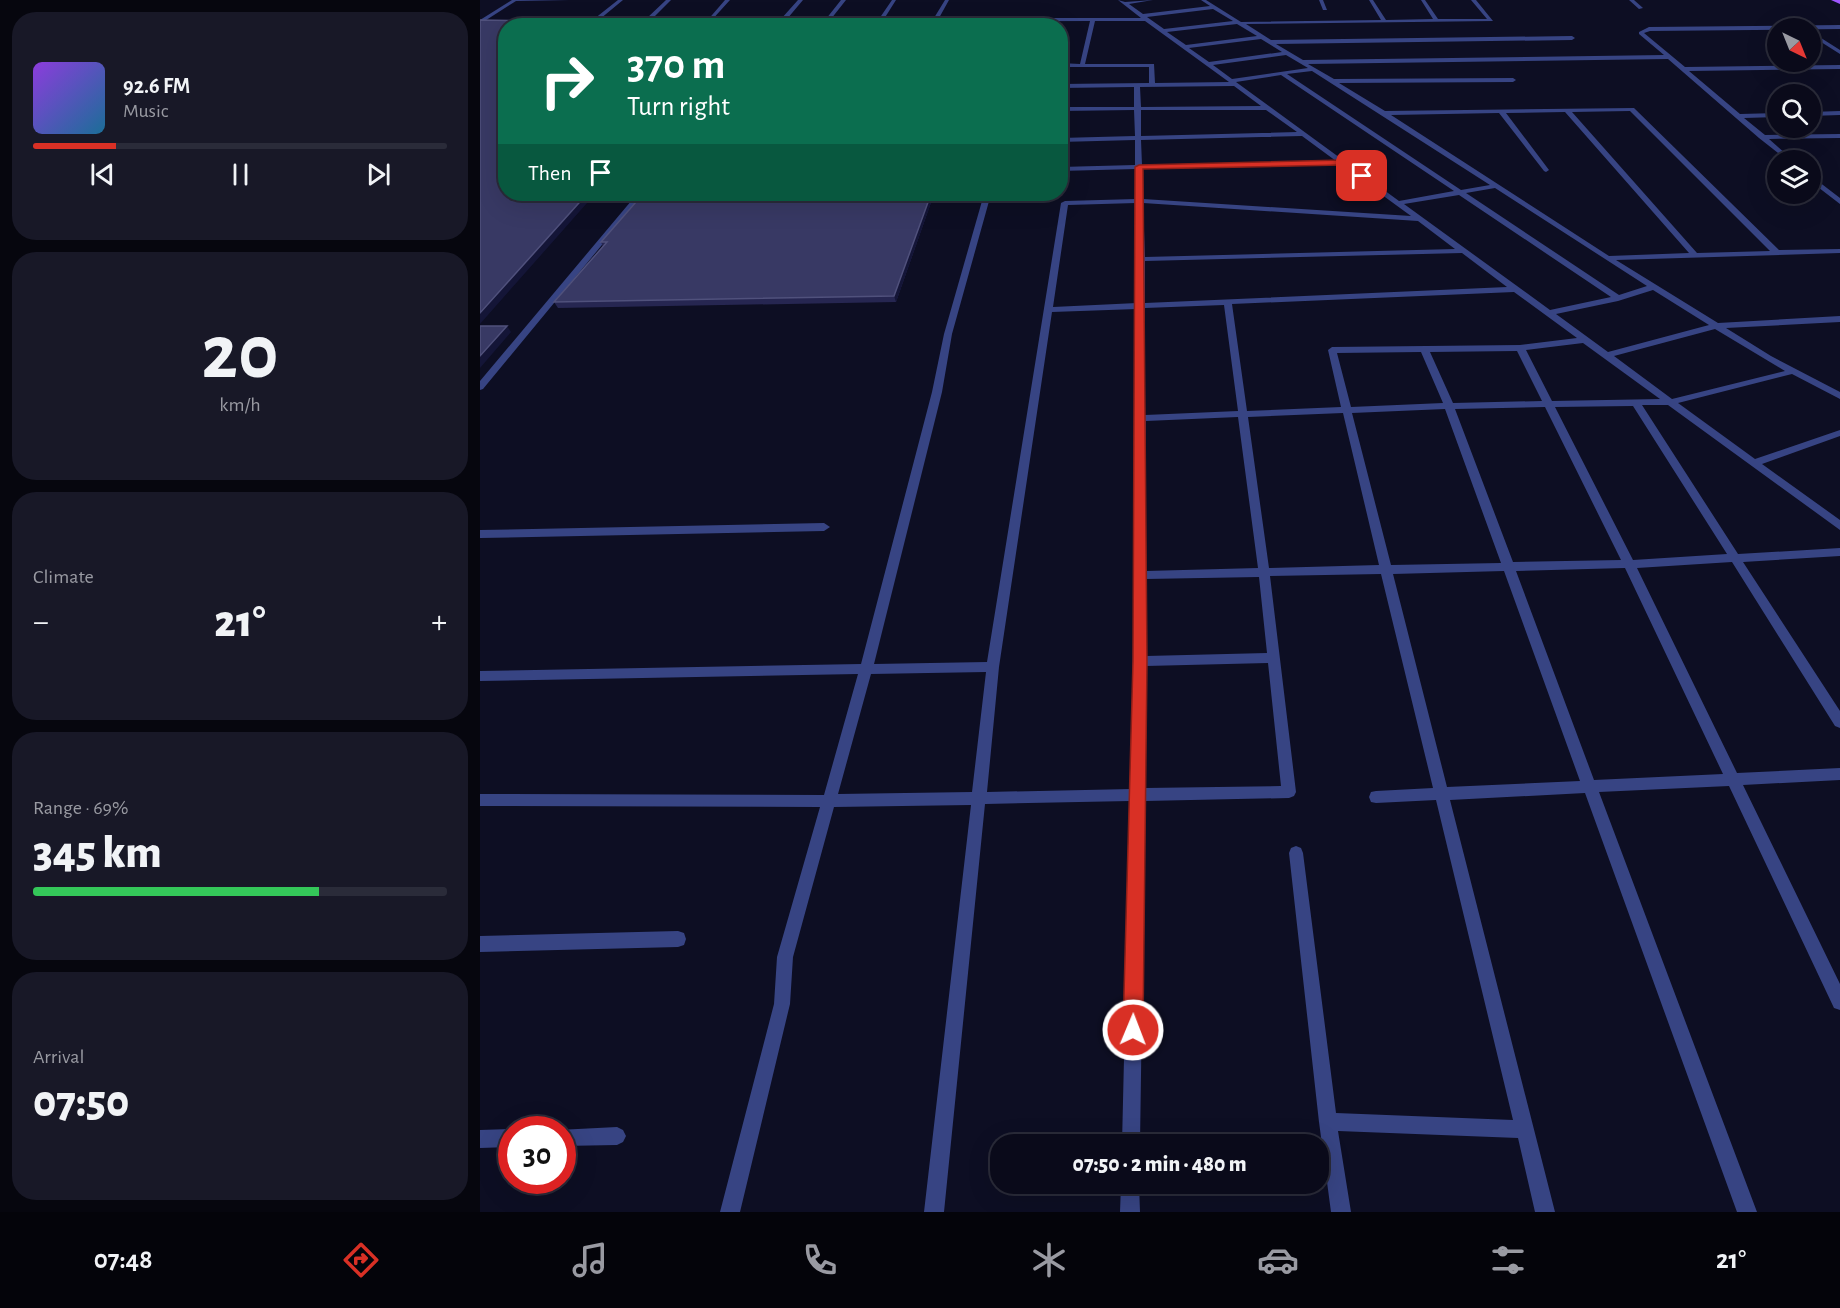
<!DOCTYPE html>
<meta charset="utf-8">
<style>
body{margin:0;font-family:"Alegreya Sans",sans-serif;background:#181827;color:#f1f3f6;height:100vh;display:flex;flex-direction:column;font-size:22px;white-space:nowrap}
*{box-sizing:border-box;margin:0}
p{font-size:20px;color:#999aa2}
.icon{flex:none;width:33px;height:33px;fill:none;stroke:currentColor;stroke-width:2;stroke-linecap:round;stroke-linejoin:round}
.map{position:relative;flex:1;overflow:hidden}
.panel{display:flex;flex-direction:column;gap:12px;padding:12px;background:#06060e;width:480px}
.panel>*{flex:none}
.banner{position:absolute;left:18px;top:18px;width:570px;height:183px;border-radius:24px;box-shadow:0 6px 24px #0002,0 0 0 2px #2a2b39;background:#0b6e4f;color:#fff;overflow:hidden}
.needle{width:39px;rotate:137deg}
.fabs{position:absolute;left:1287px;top:18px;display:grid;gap:12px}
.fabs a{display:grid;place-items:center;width:54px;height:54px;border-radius:50%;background:#0a0a1a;box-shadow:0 6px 24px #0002,0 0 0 2px #2a2b39;font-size:30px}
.speed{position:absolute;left:18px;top:1116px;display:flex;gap:12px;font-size:30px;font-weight:700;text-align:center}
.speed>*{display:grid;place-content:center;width:78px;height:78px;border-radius:50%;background:#0a0a1a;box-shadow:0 6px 24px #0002,0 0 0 2px #2a2b39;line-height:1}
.speed .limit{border:9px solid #d22;background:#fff;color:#111}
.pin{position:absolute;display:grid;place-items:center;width:51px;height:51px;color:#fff;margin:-26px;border-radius:12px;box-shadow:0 3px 9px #0006}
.me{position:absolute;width:66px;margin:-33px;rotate:1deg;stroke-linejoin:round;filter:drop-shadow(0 0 4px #0008)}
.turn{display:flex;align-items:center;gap:21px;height:126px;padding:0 30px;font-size:27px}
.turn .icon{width:78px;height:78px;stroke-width:2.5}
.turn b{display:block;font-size:42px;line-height:51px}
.then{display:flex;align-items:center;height:57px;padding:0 30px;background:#0003;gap:12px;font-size:22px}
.big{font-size:45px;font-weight:800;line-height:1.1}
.panel .card{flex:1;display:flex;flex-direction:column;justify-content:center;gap:9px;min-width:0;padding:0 21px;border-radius:24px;background:#181827}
.panel .dial{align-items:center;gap:0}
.dial b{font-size:78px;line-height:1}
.song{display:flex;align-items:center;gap:18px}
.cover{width:72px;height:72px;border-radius:9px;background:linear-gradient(135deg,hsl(270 70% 55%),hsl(200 70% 35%))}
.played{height:6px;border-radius:3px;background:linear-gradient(90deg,#d93025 20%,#2a2b39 20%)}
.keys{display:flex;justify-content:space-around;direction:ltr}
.heat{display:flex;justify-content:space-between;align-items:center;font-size:33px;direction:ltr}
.charge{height:9px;border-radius:4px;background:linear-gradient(90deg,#34c759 69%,#2a2b39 0)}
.trip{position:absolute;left:510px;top:1134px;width:339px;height:60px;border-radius:24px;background:#0a0a1a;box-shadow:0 6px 24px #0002,0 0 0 2px #2a2b39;font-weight:800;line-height:60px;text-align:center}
.tabs{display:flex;height:96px;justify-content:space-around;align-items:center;background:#04040a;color:#999aa2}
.tabs .icon{width:42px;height:42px}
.tabs .on{color:#d93025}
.tabs b{font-size:27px;color:#f1f3f6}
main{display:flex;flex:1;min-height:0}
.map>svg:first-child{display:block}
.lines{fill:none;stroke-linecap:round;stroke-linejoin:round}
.street{fill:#374483;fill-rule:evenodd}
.primary{fill:#9f56ff;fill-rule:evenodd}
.wall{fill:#262651}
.shaded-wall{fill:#141537}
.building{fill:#383964;stroke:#50517c;stroke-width:1.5}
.route{fill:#d93025;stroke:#8d1f18;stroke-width:1.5}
</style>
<main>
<section class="panel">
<div class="card">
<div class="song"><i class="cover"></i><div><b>92.6 FM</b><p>Music</p></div></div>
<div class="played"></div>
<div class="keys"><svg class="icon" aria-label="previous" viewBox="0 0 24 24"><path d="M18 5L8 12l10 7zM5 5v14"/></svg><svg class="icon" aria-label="pause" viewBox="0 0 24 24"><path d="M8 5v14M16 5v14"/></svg><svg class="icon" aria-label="next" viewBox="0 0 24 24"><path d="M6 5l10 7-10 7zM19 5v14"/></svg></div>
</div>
<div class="card dial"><b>20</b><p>km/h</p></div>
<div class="card"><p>Climate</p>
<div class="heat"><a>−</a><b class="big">21°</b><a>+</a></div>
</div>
<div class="card"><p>Range · 69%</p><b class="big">345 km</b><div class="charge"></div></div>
<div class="card"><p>Arrival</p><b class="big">07:50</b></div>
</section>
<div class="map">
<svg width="1360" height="1212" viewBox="0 0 1360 1212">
<rect width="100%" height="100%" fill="#0d0e23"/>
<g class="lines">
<path class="street" d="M32 0H89L36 1 0 24V20Z
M138 0H143L120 19H166L186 0H191L172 19 206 21 203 23 49 21 114 19Z
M245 0H250L230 22H226Z
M318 0H323L307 19H346L361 0H366L351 19H399L412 0H416L404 19 454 18 465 0H469L459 18H661L638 0 645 2 673 0 649 4 663 14 730 6 721 0H726L761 22 901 20 889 0H893L906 20 953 19 941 0H945L958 19H1007L991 0H996L1013 21 766 24 791 40 1092 36 1095 38 1092 40 796 44 823 60 1184 55 1159 34V32L1169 27 1360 25V29L1170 31 1164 33 1205 67 1360 65V69L1209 71 1260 114 1298 113V117L1264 118 1285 135 1360 134V138L1289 139 1313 160H1307L1279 138 1188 59 828 64 854 79 1033 78 1036 80 1033 82 859 83 905 111 1154 108 1299 250 1360 249V253L1136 260 1238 323 1360 316V322L1246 328 1291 356 1360 392V399L1312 374 1198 403 1275 459 1360 430V436L1282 464 1360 520V530L1188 405H1162L1258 554 1360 548V556L1263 562 1360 711V728L1355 726 1252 562 1157 568 1257 773 1360 768V780L1263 785 1360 984V1010L1354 1008 1249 786 1119 792 1277 1212H1257L1105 793 970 800 1075 1212H1055L1038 1138 858 1131 871 1212H851L839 1122 809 853 811 848 816 846 821 848 823 853 856 1113 1033 1120 956 800 896 803 891 802 889 797 891 792 896 791 953 788 901 574 790 576 816 792 814 796 809 798 665 801 660 1144H642L650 801 505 804 464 1212H444L491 805 354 807 313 957 310 1004 260 1212H240L294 1004 297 957 340 807 0 806V794L344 795 378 674 0 681V671L381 664 452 392 464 334 504 194H511L472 334 462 392 394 664 507 662 581 203 585 201 656 199V169L580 171V167L655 165V140L580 142V138L655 136 654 110 580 111V107H654V87L580 88V84L669 83V67H580V63L600 64 610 21 304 22 300 26 297 24 299 22 244 21 301 19ZM733 9 753 21 684 29 667 17ZM615 21H665L749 82 675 83 674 64H605ZM757 24 777 36 706 45 687 32ZM781 39 802 52 729 62 709 48ZM806 55 828 68 752 79 733 65ZM832 71 1010 185 981 190 807 74ZM801 75 974 191 919 201 756 82ZM754 86 781 106 661 107 660 87ZM661 110H786L817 132 661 136ZM1150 111 1290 251 1217 253 1092 112ZM1085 112 1209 253 1129 256 911 115 1019 113 1064 171 1066 172 1069 170 1026 113ZM822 136 856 161 662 165 661 140ZM861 165 931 216 663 199 662 169ZM1015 188 1167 286 1139 295 986 193ZM979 195 1131 297 1070 310 924 204ZM656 203 657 303 573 307 588 205ZM663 203 938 221 975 249 665 257ZM982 253 1027 287 665 303V261ZM1173 290 1229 325 1128 352 1076 314 1138 301ZM1034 292 1097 338 1040 345 852 347 848 350 861 407 767 411 752 304ZM744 305 758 411 665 415V308ZM657 309 656 416 654 418 656 420 651 789 507 792 519 667 572 312ZM1235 329 1305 371 1192 399 1134 356ZM1103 343 1180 399 1072 401 1046 350ZM1037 351 1062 401 973 403 950 352ZM941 352 963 403 871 407 857 353ZM1153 406 1247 554 1153 560 1075 407ZM1065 407 1141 560 1033 562 975 409ZM965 409 1021 563 911 565 872 413ZM863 413 899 565 789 568 768 417ZM758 417 778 568 666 571V421ZM1145 568 1243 774 1114 780 1036 571ZM1024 571 1100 781 967 787 913 574ZM779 577 787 653 666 656V579ZM788 663 801 786 665 788 666 666ZM506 672 492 792 358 794 391 674Z
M839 0H843L847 10H843Z
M1149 0H1154L1163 8 1159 9Z
M1330 31 1360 50V54L1330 35Z
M1360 111V115L1330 116V112Z
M1330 175 1360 198V204L1330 181Z
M157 194H164L3 389 0 390V381Z
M344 523 350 527 344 531 0 538V530Z
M198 931 204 933 206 939 204 945 198 947 0 952V936Z
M137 1127 143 1130 146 1136 143 1142 137 1145 82 1146V1130H78Z
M32 1129 34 1130H32V1147L0 1148V1130Z
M641 1184H659L660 1212H640Z"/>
<path class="primary" d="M1351 0H1360V4Z"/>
</g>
<path class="wall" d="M163 194H454L416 302 78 308 74 302 123 247 121 242Z"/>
<path class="shaded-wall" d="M263 20 264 24 263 26H257Z
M68 21 70 26H62Z
M107 194H115L0 324V313Z
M451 194H454L416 302 414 296Z
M27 326 31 332 0 368V356Z"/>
<path class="building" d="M0 20 68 21 62 26H26V53L21 56H26V194H107L0 313Z
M189 20H263L257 26H183Z
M163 194H451L414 296 74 302 127 242H121Z
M0 326H27L0 356Z"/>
<path class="route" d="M863 160 884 174V178H879L862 165 663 169 667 661 663 1030 660 1037 653 1040 646 1037 643 1030 653 661 655 167 659 165Z"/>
</svg>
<div class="fabs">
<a><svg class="needle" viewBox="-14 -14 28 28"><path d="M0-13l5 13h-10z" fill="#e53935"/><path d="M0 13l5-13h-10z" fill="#999aa2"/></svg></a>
<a><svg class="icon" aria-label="search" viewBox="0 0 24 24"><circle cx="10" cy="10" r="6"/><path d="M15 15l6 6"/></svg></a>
<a><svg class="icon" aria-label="layers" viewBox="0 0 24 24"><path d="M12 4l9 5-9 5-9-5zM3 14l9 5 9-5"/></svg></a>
</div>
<div class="speed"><div class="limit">30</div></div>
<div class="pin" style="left:882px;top:176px;background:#d93025"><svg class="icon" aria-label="arrive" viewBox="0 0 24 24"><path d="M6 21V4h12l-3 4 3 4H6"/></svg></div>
<svg class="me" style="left:653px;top:1030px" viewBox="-20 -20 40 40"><circle r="17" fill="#d93025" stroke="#fff" stroke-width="3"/><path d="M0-11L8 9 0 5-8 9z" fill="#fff"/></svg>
<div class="trip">07:50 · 2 min · 480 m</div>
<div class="banner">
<div class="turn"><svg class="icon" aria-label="right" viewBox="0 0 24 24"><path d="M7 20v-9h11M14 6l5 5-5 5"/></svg><div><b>370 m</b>Turn right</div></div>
<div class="then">Then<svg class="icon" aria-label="arrive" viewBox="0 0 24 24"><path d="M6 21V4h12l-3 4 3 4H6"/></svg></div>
</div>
</div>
</main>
<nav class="tabs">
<b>07:48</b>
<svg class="icon on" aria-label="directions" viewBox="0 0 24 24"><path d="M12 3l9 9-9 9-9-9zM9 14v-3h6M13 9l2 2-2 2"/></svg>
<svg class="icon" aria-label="music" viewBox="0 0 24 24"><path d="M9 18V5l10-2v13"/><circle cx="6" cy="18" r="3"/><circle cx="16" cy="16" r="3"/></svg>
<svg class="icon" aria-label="phone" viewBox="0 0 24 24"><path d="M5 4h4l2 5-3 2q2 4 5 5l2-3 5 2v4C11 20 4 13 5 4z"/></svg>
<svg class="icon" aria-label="climate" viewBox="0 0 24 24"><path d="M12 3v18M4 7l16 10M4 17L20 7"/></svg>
<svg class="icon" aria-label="car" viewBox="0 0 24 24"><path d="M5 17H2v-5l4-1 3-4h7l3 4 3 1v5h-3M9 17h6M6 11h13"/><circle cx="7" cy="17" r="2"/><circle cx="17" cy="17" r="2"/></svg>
<svg class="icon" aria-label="filters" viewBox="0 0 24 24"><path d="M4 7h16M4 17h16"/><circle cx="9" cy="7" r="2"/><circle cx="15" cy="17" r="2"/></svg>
<b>21°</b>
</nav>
